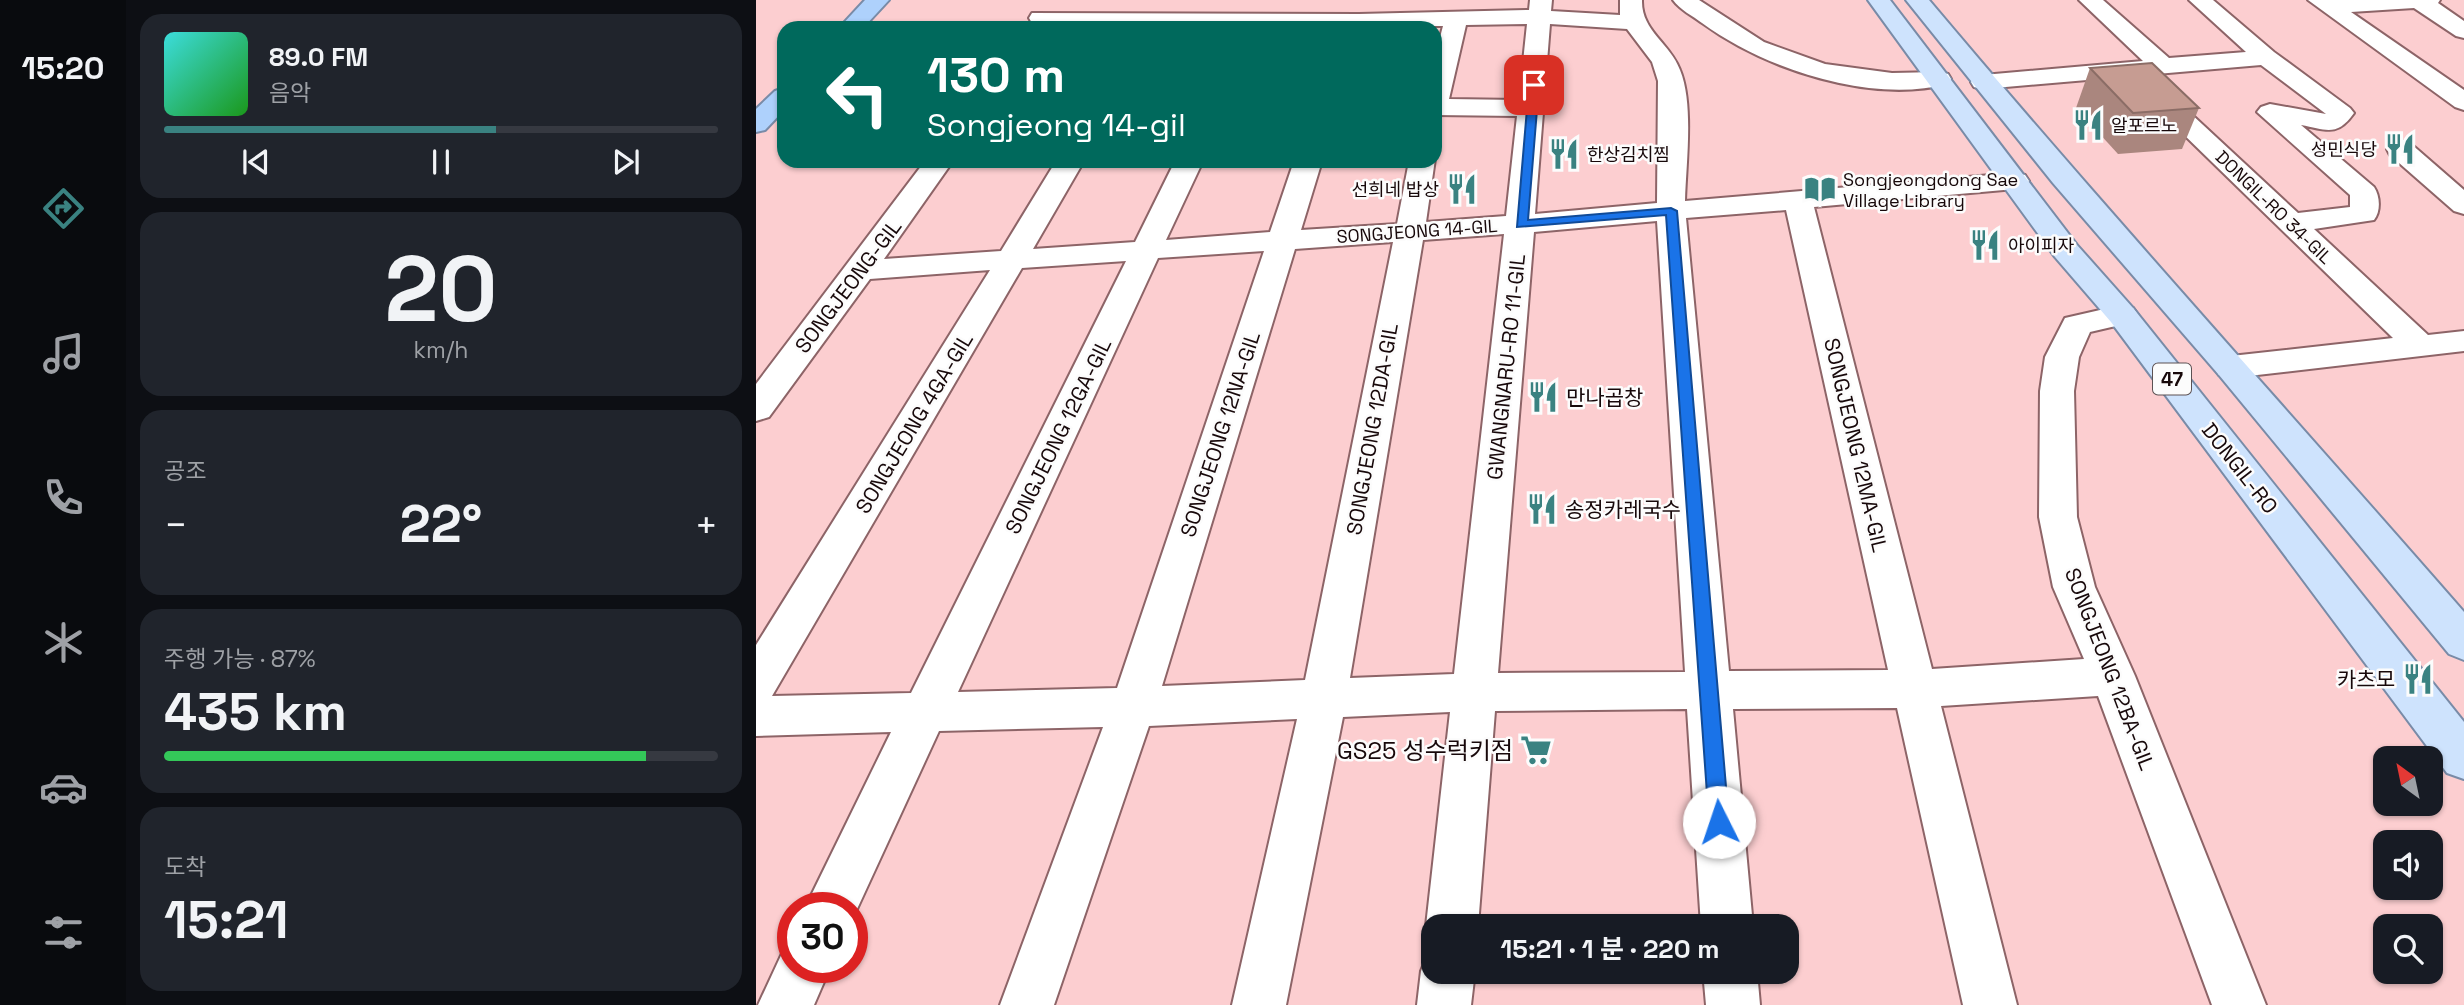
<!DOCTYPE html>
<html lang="ko">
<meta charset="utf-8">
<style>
body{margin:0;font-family:"Space Grotesk","Noto Sans KR",sans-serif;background:#20242c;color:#f1f3f6;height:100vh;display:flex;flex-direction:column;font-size:26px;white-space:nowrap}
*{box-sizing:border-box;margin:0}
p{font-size:23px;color:#9ea1a6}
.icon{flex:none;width:38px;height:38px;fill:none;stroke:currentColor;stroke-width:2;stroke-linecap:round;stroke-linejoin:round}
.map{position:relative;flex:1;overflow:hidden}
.panel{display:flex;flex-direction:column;gap:14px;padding:14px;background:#0d0f14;width:630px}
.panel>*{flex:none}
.hud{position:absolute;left:21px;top:21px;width:665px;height:147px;border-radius:21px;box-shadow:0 2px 5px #0004;background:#00695c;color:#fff;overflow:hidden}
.needle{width:46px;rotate:327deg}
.tools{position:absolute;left:1617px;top:746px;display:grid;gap:14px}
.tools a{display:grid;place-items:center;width:70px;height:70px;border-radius:14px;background:#171b24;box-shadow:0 2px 5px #0004;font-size:35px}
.speed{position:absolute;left:21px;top:892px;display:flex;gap:14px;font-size:35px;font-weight:700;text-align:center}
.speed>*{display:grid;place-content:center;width:91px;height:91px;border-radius:50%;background:#171b24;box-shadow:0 2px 5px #0004;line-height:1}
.speed .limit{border:10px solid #d22;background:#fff;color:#111}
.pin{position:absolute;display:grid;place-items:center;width:60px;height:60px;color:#fff;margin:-30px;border-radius:14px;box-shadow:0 4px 10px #0006}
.me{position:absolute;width:77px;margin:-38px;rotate:356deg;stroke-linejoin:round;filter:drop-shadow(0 0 5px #0008)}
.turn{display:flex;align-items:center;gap:24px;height:147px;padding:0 35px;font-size:32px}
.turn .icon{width:91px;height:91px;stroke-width:2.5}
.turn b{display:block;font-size:49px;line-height:60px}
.big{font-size:52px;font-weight:700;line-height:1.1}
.panel .card{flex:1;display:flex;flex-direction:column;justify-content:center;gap:10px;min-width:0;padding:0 24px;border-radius:21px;background:#20242c}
.panel .dial{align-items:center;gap:0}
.dial b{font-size:91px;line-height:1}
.song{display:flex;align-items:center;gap:21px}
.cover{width:84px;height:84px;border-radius:10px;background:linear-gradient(135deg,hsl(180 70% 55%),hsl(120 70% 35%))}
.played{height:7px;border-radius:4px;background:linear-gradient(90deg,#3a8281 60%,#363941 60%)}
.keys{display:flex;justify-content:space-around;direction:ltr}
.heat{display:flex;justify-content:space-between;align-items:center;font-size:38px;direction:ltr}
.charge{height:10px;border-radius:5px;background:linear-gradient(90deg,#34c759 87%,#363941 0)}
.trip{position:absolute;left:665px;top:914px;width:378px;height:70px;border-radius:21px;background:#171b24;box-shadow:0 2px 5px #0004;font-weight:700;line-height:70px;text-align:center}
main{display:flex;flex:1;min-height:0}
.dock{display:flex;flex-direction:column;width:126px;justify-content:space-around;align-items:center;background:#090b0e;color:#9ea1a6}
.dock .icon{width:49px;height:49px}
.dock .selected{color:#3a8281}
.dock b{font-size:32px;color:#f1f3f6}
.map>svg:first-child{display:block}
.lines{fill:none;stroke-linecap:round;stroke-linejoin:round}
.minor-casing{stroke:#8d6467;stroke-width:4}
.major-casing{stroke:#798ba7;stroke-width:4}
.highway-casing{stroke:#798ba7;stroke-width:4}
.minor{fill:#fff;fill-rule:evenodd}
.major{fill:#cee3fd;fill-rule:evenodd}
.highway{fill:#aed1fc;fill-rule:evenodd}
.wall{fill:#aa867e}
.building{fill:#c69c92;stroke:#8b6d66;stroke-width:2}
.route{fill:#1a73e8;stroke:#114b97;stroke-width:2}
.labels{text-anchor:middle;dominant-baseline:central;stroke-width:5;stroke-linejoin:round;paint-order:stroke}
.far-poi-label{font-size:18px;fill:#17080a;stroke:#fcfcfc;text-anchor:start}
.far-street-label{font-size:18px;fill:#17080a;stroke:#fcfcfc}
.shield{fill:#fcfcfc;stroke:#5c5153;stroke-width:2}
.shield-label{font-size:19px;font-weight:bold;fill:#17080a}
.street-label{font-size:21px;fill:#17080a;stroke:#fcfcfc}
.poi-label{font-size:21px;fill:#17080a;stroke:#fcfcfc;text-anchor:start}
.near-poi-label{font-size:24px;fill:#17080a;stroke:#fcfcfc;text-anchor:end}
</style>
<main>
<nav class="dock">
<b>15:20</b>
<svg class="icon selected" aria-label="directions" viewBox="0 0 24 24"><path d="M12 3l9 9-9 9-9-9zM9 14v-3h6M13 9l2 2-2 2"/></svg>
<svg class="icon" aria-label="music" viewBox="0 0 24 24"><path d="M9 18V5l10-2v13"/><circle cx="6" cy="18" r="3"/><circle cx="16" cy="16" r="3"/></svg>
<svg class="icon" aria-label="phone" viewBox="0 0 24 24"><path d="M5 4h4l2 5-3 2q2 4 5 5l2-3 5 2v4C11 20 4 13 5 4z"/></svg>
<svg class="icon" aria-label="climate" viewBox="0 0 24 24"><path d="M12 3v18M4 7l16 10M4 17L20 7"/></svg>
<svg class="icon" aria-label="car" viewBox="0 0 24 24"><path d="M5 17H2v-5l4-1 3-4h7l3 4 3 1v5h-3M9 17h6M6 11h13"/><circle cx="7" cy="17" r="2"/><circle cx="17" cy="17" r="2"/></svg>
<svg class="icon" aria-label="filters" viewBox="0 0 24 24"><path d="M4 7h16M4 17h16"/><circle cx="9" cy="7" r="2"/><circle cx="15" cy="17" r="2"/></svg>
</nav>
<section class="panel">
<div class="card">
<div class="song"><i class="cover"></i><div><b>89.0 FM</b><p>음악</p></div></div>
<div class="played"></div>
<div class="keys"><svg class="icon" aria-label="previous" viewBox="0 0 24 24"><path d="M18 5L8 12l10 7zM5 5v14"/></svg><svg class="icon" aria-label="pause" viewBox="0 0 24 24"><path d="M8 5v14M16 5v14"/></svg><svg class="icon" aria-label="next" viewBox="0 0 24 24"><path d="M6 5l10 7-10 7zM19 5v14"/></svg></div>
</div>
<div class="card dial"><b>20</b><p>km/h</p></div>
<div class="card"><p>공조</p>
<div class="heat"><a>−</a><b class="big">22°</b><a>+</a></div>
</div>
<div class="card"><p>주행 가능 · 87%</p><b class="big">435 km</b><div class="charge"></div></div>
<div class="card"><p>도착</p><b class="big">15:21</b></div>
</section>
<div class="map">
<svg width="1708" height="1005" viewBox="0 0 1708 1005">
<rect width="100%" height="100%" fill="#fcced0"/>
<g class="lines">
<defs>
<path id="minor" d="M774 0H796L795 11 864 15V0H886C885 31 914 43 924 70 938 104 930 164 929 201L1259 173 1269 175 1273 181 1269 187 1259 189 1058 207 1176 669 1328 659 1297 587 1283 517 1284 391 1289 357 1309 318 1366 305 1377 308 1382 315 1377 322 1334 332 1323 357 1318 391 1321 517 1339 587 1379 676 1510 1005H1456L1342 696 1185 706 1261 1005H1207L1141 708 977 709 997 926H945L931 709 739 711 722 926H677V944L670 926 694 712 587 717 530 1005H476L541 719 393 726 298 1005H244L347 727 183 731 96 920V908H49L135 732 0 736V645L234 270 114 279 13 417 0 421V384L169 161H197L128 259 245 251 300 161H328L277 249 379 242 419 161H447L410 240 514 232 538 161H566L545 230 641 224 653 161 679 159 670 222 750 216 761 116 679 115V56L687 26 284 25 276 23 273 18 276 13 603 14 773 10ZM771 24 763 100 693 99 710 25ZM794 24 871 29 896 62 902 81 901 203 779 214ZM1030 210 1132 670 973 671 930 218ZM901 221 929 672 742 673 778 232ZM748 234 698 674 594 678 667 240ZM637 242 549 680 406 686 539 249ZM508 251 361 688 202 692 402 258ZM370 261 155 693 16 696 266 268Z
M917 0H943L1008 42 1069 64 1136 73 1183 72 1192 74 1195 79 1192 84C1114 104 1009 69 946 23 937 16 924 10 917 0Z
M1323 0H1347L1413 58 1490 52 1433 0H1457L1518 52 1594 108 1598 113C1581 137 1571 130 1545 125L1618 187C1624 196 1625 211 1618 220L1558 229 1672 335 1708 331V351L1475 378 1463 375 1458 367 1463 359 1475 356 1637 338 1383 91 1387 86H1405L1542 213 1594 207V195L1501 112 1505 107 1514 104 1570 114 1505 65 1227 89 1218 87 1215 82 1218 77 1227 75 1387 61Z
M1552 0H1684L1682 3 1708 21V38L1700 36 1658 8 1595 12 1708 90V110L1699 107Z
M1644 141 1654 143 1708 190V214L1698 211 1634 155 1631 149 1634 143Z
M37 945V968H74L58 1005H2L28 949Z
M677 950V971H719L715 1005H661L665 971 673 952Z
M947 971H1001L1004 1005H950Z"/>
<path id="major" d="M1112 0H1134L1321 245 1377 308 1708 722V779L1691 773 1355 322 1299 257Z
M1150 0H1173C1347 207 1530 408 1708 612V660L1693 654 1463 375 1297 183Z"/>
<path id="highway" d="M109 0H133L107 28H83Z
M28 88V110L9 130 0 132V109L19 91Z"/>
</defs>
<use href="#minor" class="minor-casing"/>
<use href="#major" class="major-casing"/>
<use href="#highway" class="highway-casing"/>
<use href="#minor" class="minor"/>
<use href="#major" class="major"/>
<use href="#highway" class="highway"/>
</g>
<path class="wall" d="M1334 68 1443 108 1426 149 1362 154 1320 108Z"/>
<path class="building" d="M1396 63 1443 108 1377 113 1334 68Z"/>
<path class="route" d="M778 82 783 85 772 220 915 208 921 211 973 822 970 829 963 832 956 829 953 822 910 215 761 227 773 85Z"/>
<defs>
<symbol id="restaurant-bare" viewBox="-9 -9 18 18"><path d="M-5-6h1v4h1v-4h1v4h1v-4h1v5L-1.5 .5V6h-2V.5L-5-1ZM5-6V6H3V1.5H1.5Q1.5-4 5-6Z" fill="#3a8281" stroke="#fcfcfc" stroke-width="2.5" paint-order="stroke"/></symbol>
<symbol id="library-bare" viewBox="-9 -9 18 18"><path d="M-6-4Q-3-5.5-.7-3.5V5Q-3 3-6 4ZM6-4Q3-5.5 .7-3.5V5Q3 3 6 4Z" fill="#3a8281" stroke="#fcfcfc" stroke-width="2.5" paint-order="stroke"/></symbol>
<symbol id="supermarket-bare" viewBox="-9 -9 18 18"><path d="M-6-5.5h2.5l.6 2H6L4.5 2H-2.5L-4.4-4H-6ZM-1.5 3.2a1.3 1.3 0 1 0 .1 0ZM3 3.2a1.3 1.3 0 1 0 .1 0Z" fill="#3a8281" stroke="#fcfcfc" stroke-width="2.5" paint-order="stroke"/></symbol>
</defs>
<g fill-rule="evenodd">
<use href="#restaurant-bare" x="1310" y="103" width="44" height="44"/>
<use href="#restaurant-bare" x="1622" y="127" width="44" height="44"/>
<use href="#restaurant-bare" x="786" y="132" width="44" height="44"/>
<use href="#restaurant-bare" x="684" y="167" width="44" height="44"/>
<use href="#library-bare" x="1042" y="167" width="44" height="44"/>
<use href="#restaurant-bare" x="1207" y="223" width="44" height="44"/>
<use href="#restaurant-bare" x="765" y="375" width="44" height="44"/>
<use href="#restaurant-bare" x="764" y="487" width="44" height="44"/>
<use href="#restaurant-bare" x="1640" y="657" width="44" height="44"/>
<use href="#supermarket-bare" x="758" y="728" width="44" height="44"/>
</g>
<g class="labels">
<g class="far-poi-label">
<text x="1355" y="125">알포르노</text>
<text x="1621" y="149" text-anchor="end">성민식당</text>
<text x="831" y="154">한상김치찜</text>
<text x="1087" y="179">Songjeongdong Sae<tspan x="1087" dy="21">Village Library</tspan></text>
<text x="683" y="189" text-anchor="end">선희네 밥상</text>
<text x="1252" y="245">아이피자</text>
</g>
<g class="far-street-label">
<text transform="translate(1518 207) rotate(44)">DONGIL-RO 34-GIL</text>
<text transform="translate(661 231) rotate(-4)">SONGJEONG 14-GIL</text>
</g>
<rect class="shield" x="1397" y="363.5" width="38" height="31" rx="5"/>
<g class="shield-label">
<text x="1416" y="379">47</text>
</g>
<g class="street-label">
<text transform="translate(92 286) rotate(-53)">SONGJEONG-GIL</text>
<text transform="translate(750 367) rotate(-84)">GWANGNARU-RO 11-GIL</text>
<text transform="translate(158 423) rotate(-59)">SONGJEONG 4GA-GIL</text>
<text transform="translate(616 429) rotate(-80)">SONGJEONG 12DA-GIL</text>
<text transform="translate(464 434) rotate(-72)">SONGJEONG 12NA-GIL</text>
<text transform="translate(302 436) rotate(-64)">SONGJEONG 12GA-GIL</text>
<text transform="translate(1100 445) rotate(77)">SONGJEONG 12MA-GIL</text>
<text transform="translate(1484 468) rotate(52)">DONGIL-RO</text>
<text transform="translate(1354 669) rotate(69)">SONGJEONG 12BA-GIL</text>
</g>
<g class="poi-label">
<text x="810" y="397">만나곱창</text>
<text x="809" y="509">송정카레국수</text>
<text x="1639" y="679" text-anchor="end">카츠모</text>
</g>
<g class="near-poi-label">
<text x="757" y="750">GS25 성수럭키점</text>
</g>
</g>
</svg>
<div class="tools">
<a><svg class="needle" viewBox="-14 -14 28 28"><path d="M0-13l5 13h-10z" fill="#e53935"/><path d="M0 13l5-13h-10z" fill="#9ea1a6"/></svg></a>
<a><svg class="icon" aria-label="sound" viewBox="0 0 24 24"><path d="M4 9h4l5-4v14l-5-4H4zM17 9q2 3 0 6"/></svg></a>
<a><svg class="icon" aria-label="search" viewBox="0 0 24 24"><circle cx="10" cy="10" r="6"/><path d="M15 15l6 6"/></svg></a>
</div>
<div class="speed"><div class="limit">30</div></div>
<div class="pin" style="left:778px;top:85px;background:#d93025"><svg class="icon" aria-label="arrive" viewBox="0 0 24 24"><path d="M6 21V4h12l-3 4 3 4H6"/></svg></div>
<svg class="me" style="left:963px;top:822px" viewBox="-20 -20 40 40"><circle r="19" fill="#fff"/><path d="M0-13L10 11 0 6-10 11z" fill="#1a73e8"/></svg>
<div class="trip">15:21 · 1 분 · 220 m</div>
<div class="hud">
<div class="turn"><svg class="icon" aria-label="left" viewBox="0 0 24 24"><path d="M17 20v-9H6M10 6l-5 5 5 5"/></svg><div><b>130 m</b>Songjeong 14-gil</div></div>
</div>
</div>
</main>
